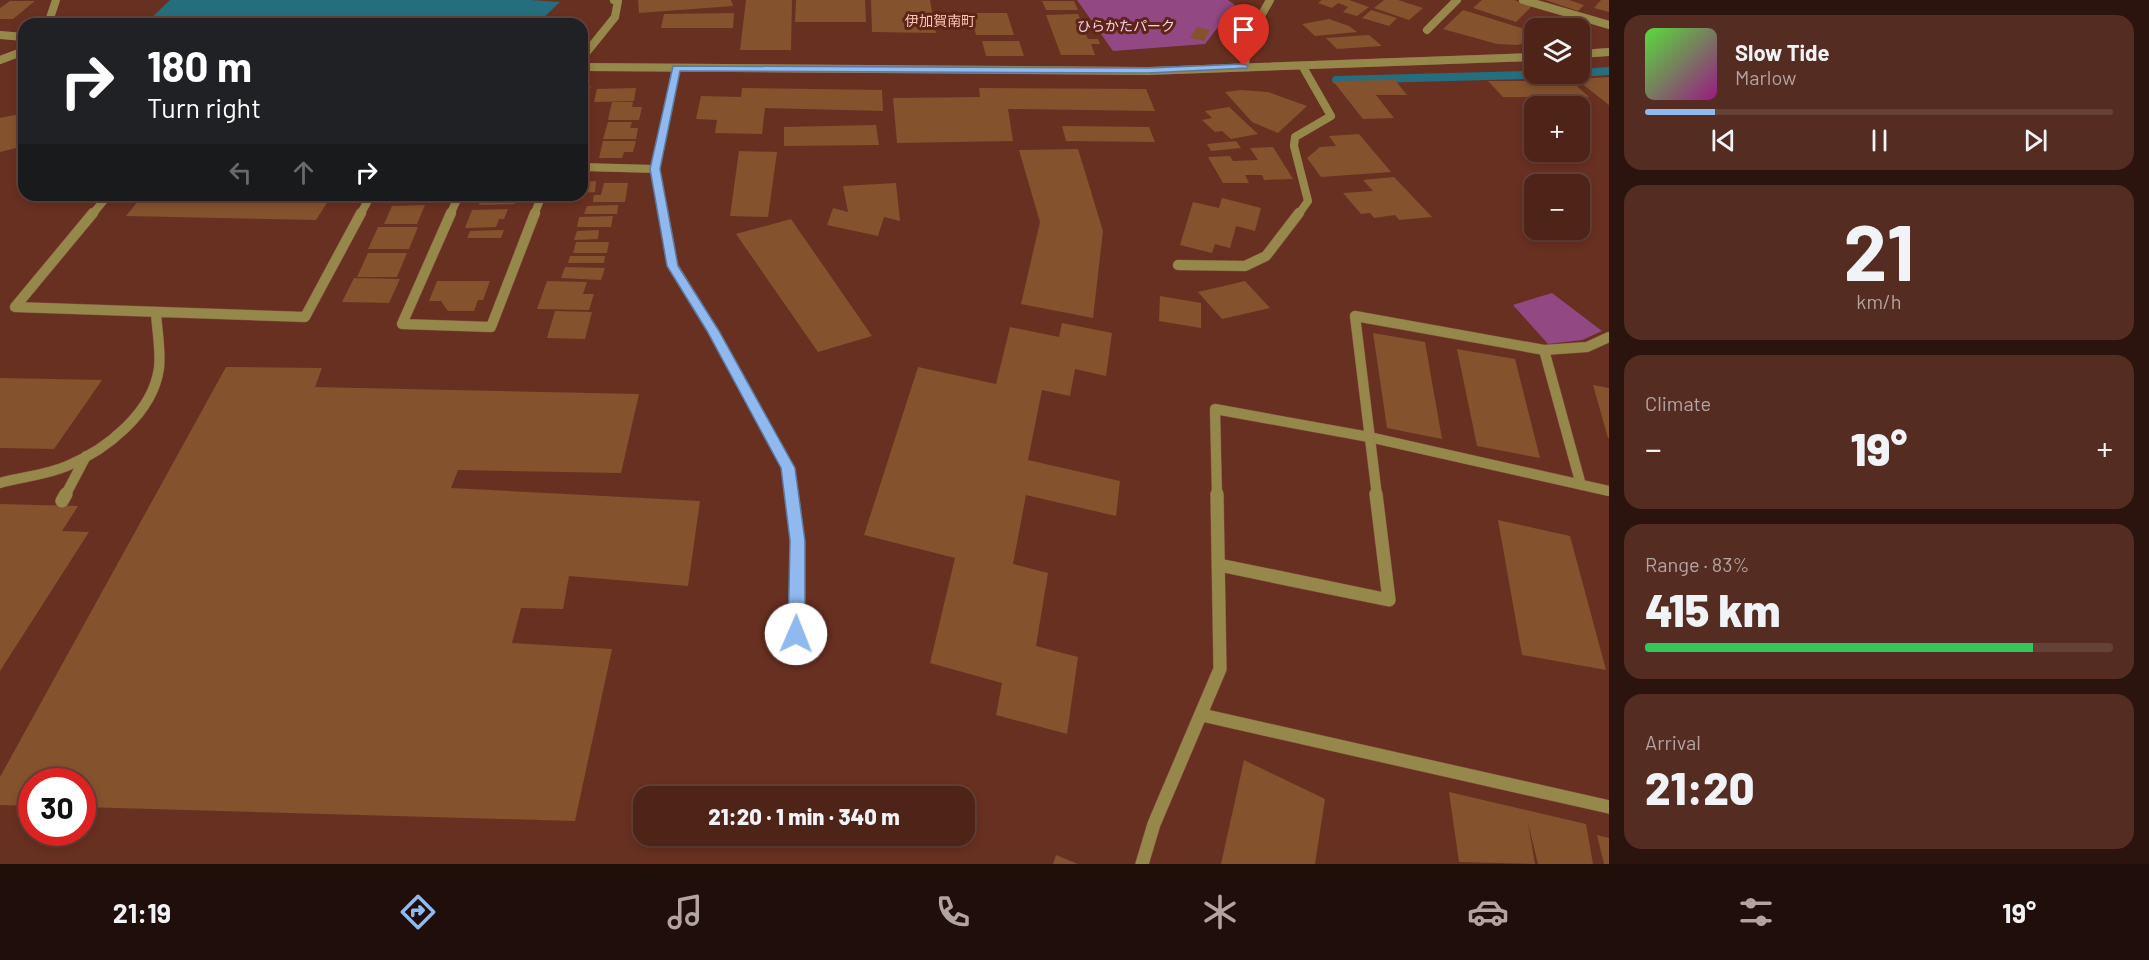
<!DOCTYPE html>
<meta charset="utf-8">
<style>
body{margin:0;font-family:Barlow,"Noto Sans JP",sans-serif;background:#552c22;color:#f1f3f6;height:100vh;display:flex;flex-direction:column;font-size:22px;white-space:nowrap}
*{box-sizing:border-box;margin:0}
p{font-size:20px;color:#b3a4a2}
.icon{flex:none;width:33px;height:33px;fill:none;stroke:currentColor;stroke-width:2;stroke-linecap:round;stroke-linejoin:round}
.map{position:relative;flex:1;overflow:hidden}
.panel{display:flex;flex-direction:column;gap:15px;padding:15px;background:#2b140e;width:540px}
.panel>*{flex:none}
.guide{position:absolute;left:18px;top:18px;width:570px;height:183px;border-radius:18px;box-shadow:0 3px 9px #0003,0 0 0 2px #654138;background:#202124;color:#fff;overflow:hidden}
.buttons{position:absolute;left:1524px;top:18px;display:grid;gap:12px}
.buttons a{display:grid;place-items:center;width:66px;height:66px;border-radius:12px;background:#4e2419;box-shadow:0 3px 9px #0003,0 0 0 2px #654138;font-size:30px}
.speed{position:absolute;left:18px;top:768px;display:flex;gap:12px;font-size:30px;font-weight:700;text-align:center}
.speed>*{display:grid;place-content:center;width:78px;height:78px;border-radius:50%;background:#4e2419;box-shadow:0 3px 9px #0003,0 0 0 2px #654138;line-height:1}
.speed .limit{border:9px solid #d22;background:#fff;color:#111}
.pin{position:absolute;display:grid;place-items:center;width:51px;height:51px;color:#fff;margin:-62px -26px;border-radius:50% 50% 50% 0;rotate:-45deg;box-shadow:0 0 6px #0007}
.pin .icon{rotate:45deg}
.me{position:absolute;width:66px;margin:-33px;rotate:1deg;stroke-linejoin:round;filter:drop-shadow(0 0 4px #0008)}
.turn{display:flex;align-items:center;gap:21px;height:126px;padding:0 30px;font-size:27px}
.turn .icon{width:78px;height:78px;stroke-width:2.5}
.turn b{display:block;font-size:42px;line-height:51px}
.lanes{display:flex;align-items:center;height:57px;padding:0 30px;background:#0003;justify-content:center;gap:30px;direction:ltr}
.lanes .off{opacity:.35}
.big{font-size:45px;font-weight:800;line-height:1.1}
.panel .tile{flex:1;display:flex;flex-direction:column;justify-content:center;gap:9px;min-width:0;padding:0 21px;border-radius:18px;background:#552c22}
.panel .dial{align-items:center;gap:0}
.dial b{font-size:78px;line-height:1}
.song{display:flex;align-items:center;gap:18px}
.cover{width:72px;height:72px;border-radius:9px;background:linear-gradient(135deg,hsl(110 70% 55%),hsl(310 70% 35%))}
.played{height:6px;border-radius:3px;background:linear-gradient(90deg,#90b9f0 15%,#654138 15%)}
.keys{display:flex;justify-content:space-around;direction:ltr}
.heat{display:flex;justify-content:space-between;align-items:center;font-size:33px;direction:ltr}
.charge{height:9px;border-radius:4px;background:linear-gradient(90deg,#34c759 83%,#654138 0)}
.trip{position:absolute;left:633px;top:786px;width:342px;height:60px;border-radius:18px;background:#4e2419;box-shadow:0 3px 9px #0003,0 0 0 2px #654138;font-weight:800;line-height:60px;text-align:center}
.menu{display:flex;height:96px;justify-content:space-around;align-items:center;background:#1f0e0a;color:#b3a4a2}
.menu .icon{width:42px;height:42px}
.menu .on{color:#90b9f0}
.menu b{font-size:27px;color:#f1f3f6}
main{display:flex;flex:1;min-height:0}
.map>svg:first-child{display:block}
.green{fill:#924983}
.water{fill:#256e7e}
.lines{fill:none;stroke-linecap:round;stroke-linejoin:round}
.stream{stroke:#256e7e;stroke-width:8}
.building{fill:#84522d}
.minor-far2-casing{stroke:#824f41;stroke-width:8}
.minor-far1-casing{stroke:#824f41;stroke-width:11}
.minor-casing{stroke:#824f41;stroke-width:14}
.minor-far2{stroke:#96874a;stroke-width:8}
.minor-far1{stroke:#96874a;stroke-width:10}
.minor{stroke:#96874a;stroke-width:13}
.route{fill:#90b9f0;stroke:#5e789c;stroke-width:1.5}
.labels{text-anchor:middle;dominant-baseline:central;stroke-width:6;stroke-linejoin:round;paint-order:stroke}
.far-neighbourhood-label{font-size:14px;fill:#fbc4b5;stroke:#5c2517}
.far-park-label{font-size:14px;fill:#f9cfee;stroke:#5c2517}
</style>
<main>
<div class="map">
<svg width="1609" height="864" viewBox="0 0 1609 864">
<rect width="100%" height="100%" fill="#683021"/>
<path class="green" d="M1077 0H1228L1235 5 1205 44 1113 51Z
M1552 293 1602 331 1582 340 1548 344 1513 305Z"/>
<path class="water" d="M170 0H530L560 2 537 24H145Z"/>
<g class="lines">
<path class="stream" d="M1580 73 1609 71
M1336 80 1569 74"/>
</g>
<path class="building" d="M638 0H731L733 6 639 13Z
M746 0H792L791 50H740Z
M796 0H865L866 22H795Z
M871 0H930L936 33 872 32Z
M1322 0H1349L1369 7 1357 16 1343 12 1348 7 1338 3 1332 8 1318 3Z
M1384 0H1398L1423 8 1409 20 1374 8Z
M1482 0H1514L1532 6 1516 22 1473 8Z
M1545 0H1569L1584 5 1578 11Z
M1601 0H1609V12L1594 8Z
M10 1H35L13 19H0V8Z
M1042 1H1074L1078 10H1046Z
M1371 10 1397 18 1389 26 1362 18Z
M1463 10 1534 32V40L1518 45 1497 44 1443 29Z
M734 13 733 28H661L664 14Z
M971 13H1007L1014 35H976Z
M1078 14 1088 39H1098L1100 44H1091L1095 55H1061L1046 15Z
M1329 19 1349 26 1357 32 1315 36 1302 24Z
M1197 27 1210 30 1204 41 1190 38Z
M1369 35 1382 46 1337 49 1326 38Z
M982 41H1019L1024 56H986Z
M1609 77V105L1576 79Z
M1395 80 1407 95H1376L1394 118 1363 119 1333 81Z
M1488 81H1571L1589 97H1503Z
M591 86 586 107H582V87Z
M636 88 634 101 594 102 597 89Z
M742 88 882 90 883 111 765 108 762 134 715 133 717 120 696 119 701 96 741 97Z
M979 88 1146 89 1155 111 1008 109 1013 141 897 143 893 98 980 97Z
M1241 90 1268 92 1307 106 1278 133 1252 122 1225 92Z
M612 102H633L632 107H642L639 120H608Z
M1229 107 1258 134 1231 139 1222 131 1215 132 1202 120 1212 118 1205 111Z
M24 113V146L0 152V118Z
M608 122H632L630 128H638L636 139H603Z
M876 125 879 145 784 146V127Z
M1062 126 1149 127 1155 142 1066 141Z
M1359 134 1391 172 1321 177 1307 158 1320 147 1336 146 1329 136Z
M603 141H636L633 152H624L622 158H599Z
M1236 141 1241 148 1211 151 1207 144Z
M1273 147 1293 179 1264 180 1262 175H1245L1249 183H1223L1208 157 1230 156 1233 161 1258 160 1250 148Z
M1078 149 1103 231 1093 318 1021 304 1040 222 1019 150Z
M739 151 777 152 768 217 730 216Z
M1394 177 1432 217 1399 220 1395 215 1374 218 1370 213 1361 214 1343 193 1373 191 1363 180Z
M596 181 595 192 582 193V182Z
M604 183H628L625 202H593L594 195H601Z
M896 183 900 221 884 217 878 236 827 225 833 208 848 212 843 186Z
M143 195H332L316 220 126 216Z
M397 195H431L429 201H394Z
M482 195H518L515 204 479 205Z
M1222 198 1261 208 1255 231 1236 226 1230 248 1215 244 1212 253 1180 245 1193 202 1219 208Z
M425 205 417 224H384L392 206Z
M618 205 617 214H584L587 206Z
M508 209 504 219H499L496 227 465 228 472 210Z
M613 216 611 227H577L579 217Z
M791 219 872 336 818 352 736 234Z
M378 227H418L409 249H368Z
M504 230 501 238H467L470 231Z
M599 230 598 239 574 240 577 231Z
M576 242H609L607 253H573Z
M368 253H407L397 277H357Z
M570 256H605L604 263H568Z
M565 267 605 268 601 280 561 278Z
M354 278 400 279 389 303 342 302Z
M437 281H490L483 300H478L474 311H448L441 301H429Z
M547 281 587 282 583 294H594L589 310 537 309Z
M1245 281 1270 308 1222 319 1198 292Z
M1160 296 1201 303V328L1159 321Z
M555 311 592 312 585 339 547 338Z
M1062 323 1112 333 1106 376 1075 369 1070 396 1042 390 1028 460 1120 481 1116 516 1026 495 1013 564 1048 573 1036 646 1078 657 1067 734 996 715 1002 683 930 663 955 558 864 535 918 367 996 384 1010 327 1059 337Z
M1373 333 1425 342 1442 439 1387 428Z
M1457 349 1515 359 1540 458 1477 446Z
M226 367 322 368 315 387 639 394 621 473 458 470 451 488 700 501 688 586 569 576 563 609 521 608 512 643 612 649 575 821 82 807V782H32V806L0 805V777Z
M0 378 102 380 54 449 0 448Z
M1593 385 1609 388V438H1608Z
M0 504 78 506 62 531 89 532 0 671Z
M1498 520 1570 536 1606 670 1522 655Z
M1244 760 1325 799 1315 864H1221Z
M1449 792 1586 824 1593 864H1538L1528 823 1535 864 1459 862Z
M1597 835 1609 838V864H1604Z
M1056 855 1078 864H1053Z"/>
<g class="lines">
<defs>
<path id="minor-far2" d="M1523 0 1609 25
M48 24 56 0
M1427 30 1457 0
M0 35 24 37
M1580 54 1609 52
M582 58 615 17 618 1 614 0
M0 60 24 51
M582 67 1148 71 1534 57
M1244 67 1252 32 1270 0
M582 167 655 169
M92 215 108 195
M360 215 371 195
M450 215 459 195
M534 215 542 195
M663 215 655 169 676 68
M1298 215 1308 201 1294 146 1295 137 1331 116 1303 67"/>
<path id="minor-far1" d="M93 213 15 307 305 317 361 213
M451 213 402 324 491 327 535 213
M663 213 673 266 713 331 788 468 792 496
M1178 265 1245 266 1266 256 1299 213
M1544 350 1581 485
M0 483C22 477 46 475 67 466 106 450 153 413 159 368 161 350 157 331 156 313
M65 496 86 456
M1217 496 1215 409 1369 437 1609 491
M1377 496 1355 316 1544 350 1587 347 1609 337"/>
<path id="minor" d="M792 494 798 541 796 634
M62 501 66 494
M1219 565 1389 600 1376 494
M1202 715 1609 807
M1142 864 1154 824 1220 669 1217 494"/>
</defs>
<use href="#minor-far2" class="minor-far2-casing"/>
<use href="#minor-far1" class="minor-far1-casing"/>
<use href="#minor" class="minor-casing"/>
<use href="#minor-far2" class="minor-far2"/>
<use href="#minor-far1" class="minor-far1"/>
<use href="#minor" class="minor"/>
</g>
<path class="route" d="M1244 64 1248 66 1247 68 1148 73 680 71 660 169 678 266 719 331 795 468 805 541V634L802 639 796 641 791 639 788 634 790 541 781 468 707 331 667 266 650 169 673 66 1148 68Z"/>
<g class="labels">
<g class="far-neighbourhood-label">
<text x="940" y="20">伊加賀南町</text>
</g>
<g class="far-park-label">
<text x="1126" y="25">ひらかたパーク</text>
</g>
</g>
</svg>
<div class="buttons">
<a><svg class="icon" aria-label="layers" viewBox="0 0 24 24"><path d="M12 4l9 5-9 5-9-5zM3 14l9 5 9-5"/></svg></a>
<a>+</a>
<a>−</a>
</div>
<div class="speed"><div class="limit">30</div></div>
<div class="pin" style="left:1244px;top:66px;background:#d93025"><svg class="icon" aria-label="arrive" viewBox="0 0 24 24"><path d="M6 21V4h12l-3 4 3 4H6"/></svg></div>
<svg class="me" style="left:796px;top:634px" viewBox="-20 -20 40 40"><circle r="19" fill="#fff"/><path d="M0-13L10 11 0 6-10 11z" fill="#90b9f0"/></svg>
<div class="trip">21:20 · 1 min · 340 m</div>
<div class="guide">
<div class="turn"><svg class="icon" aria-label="right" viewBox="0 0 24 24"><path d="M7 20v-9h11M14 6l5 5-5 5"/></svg><div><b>180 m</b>Turn right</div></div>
<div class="lanes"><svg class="icon off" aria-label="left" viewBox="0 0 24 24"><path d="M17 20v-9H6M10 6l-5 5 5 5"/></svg><svg class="icon off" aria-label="ahead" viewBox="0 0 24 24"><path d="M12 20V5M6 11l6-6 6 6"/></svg><svg class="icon" aria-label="right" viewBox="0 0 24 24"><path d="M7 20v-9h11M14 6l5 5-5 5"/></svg></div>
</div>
</div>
<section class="panel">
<div class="tile">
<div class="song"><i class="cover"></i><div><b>Slow Tide</b><p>Marlow</p></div></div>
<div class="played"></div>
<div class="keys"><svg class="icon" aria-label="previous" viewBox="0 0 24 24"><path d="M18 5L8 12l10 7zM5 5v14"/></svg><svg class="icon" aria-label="pause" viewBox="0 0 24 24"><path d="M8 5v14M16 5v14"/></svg><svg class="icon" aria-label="next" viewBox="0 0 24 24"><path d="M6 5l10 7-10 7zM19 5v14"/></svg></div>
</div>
<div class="tile dial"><b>21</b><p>km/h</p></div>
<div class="tile"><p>Climate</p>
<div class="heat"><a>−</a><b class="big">19°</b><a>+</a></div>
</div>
<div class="tile"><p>Range · 83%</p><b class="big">415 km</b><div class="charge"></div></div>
<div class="tile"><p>Arrival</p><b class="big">21:20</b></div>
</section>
</main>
<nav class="menu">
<b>21:19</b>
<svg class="icon on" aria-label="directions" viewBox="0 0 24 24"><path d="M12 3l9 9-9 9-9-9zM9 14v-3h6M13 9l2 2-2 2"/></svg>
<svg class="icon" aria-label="music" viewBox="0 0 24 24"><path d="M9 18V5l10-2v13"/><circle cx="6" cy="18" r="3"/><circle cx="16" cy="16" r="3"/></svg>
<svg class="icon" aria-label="phone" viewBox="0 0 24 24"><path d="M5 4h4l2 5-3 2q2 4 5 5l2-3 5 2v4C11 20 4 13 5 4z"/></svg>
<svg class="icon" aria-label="climate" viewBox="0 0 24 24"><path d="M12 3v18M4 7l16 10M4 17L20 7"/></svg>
<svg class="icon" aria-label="car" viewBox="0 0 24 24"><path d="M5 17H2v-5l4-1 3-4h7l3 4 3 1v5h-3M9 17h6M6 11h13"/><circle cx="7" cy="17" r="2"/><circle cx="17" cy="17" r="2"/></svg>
<svg class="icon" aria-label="filters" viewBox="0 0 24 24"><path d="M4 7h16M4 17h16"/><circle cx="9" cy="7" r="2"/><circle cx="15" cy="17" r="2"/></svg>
<b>19°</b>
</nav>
